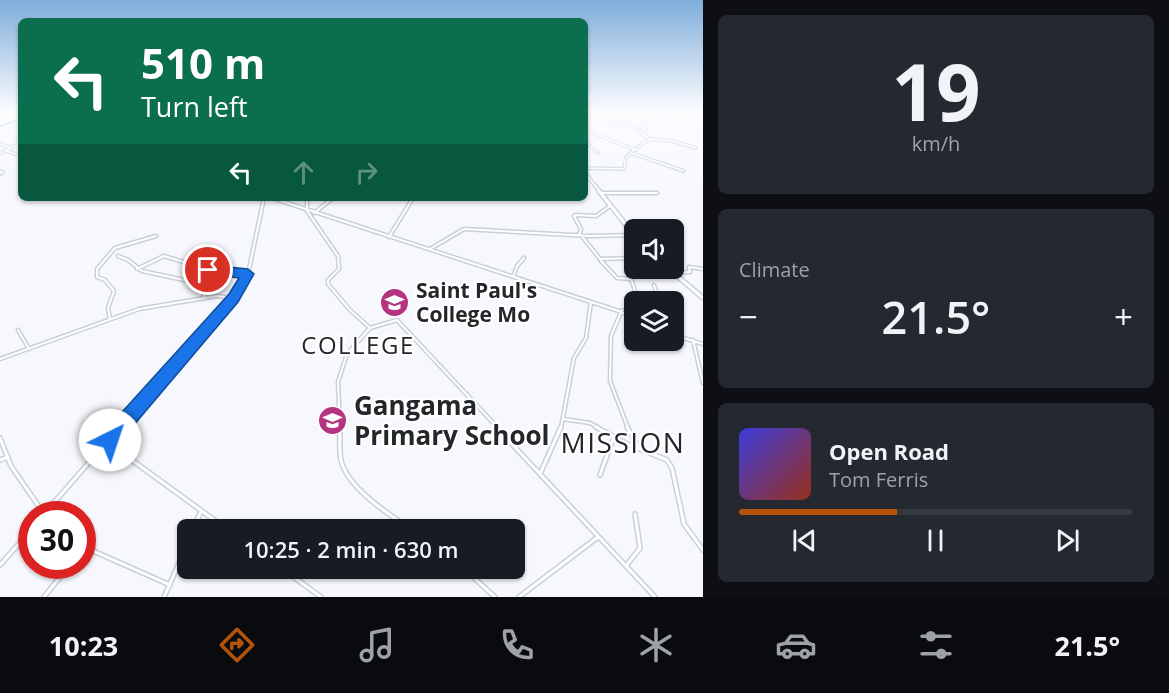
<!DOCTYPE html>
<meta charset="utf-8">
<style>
body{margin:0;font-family:"Open Sans",sans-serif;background:#242831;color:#f1f3f6;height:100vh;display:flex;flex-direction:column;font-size:22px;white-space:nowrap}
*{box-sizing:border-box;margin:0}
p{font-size:20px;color:#9ea1a6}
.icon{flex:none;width:33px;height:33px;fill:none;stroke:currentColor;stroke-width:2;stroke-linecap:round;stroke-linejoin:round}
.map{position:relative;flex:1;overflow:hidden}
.details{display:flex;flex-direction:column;gap:15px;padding:15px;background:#0d0f14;width:466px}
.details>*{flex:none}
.hud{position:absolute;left:18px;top:18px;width:570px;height:183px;border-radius:9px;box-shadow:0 2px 4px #0004;background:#0b6e4f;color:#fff;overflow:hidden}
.tools{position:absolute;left:624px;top:219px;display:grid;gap:12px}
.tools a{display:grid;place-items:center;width:60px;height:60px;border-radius:9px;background:#171b24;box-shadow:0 2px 4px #0004;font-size:30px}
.speed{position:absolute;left:18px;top:501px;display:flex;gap:12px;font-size:30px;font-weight:700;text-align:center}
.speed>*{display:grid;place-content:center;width:78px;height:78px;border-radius:50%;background:#171b24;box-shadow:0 2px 4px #0004;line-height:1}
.speed .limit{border:9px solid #d22;background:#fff;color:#111}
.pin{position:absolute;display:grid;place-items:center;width:51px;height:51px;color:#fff;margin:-26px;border:3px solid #fff;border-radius:50%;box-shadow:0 2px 6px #0007}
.me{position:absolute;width:66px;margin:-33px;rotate:41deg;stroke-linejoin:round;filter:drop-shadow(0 0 4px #0008)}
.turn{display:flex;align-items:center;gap:21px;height:126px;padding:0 24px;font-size:27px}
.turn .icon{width:78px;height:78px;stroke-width:2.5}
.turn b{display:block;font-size:42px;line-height:51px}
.lanes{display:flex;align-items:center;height:57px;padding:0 24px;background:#0003;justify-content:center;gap:30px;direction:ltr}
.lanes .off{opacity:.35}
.big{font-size:45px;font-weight:600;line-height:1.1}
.details .widget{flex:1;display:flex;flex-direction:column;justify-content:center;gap:9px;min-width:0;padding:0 21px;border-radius:9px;background:#242831}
.details .dial{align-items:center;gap:0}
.dial b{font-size:78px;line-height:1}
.song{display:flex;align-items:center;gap:18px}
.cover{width:72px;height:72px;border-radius:9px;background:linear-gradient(135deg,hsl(240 70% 55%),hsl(10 70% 35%))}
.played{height:6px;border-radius:3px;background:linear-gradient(90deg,#b45309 40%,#363941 40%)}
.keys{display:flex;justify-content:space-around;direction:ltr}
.heat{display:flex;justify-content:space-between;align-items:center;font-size:33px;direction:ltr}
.trip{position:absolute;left:177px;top:519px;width:348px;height:60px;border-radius:9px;background:#171b24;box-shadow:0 2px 4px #0004;font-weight:600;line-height:60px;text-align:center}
.tab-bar{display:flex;height:96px;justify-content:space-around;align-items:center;background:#090b0e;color:#9ea1a6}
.tab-bar .icon{width:42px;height:42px}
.tab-bar .active{color:#b45309}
.tab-bar b{font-size:27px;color:#f1f3f6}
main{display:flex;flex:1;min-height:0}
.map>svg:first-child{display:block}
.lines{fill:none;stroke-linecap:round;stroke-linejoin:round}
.stream{stroke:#83a2c5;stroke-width:1.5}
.minor-far2-casing{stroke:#c9d0da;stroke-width:4}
.minor-far1-casing{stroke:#c9d0da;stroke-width:5}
.minor-casing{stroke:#c9d0da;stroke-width:6}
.tertiary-far1-casing{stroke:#c9d0da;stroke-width:4.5}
.tertiary-casing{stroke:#c9d0da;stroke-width:6}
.minor-far2{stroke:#fff;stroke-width:1.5}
.minor-far1{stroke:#fff;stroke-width:2}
.minor{stroke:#fff;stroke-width:3}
.tertiary-far1{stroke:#fff;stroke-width:2}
.tertiary{stroke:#fff;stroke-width:3}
.route{fill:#1a73e8;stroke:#114b97;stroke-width:1.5}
.labels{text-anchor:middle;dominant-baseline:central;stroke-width:4.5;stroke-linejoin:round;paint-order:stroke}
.poi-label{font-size:21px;font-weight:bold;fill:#24272a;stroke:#fff;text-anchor:start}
.quarter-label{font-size:24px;letter-spacing:1.5px;fill:#24272a;stroke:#fff}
.near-poi-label{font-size:26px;font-weight:bold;fill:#24272a;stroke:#fff;text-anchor:start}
.near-quarter-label{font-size:28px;letter-spacing:1.5px;fill:#24272a;stroke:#fff}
</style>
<main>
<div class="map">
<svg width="703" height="597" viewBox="0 0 703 597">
<rect width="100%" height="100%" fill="#f6f8fd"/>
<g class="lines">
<path class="stream" d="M0 126 21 119"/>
<defs>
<path id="minor-far2" d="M589 112V118
M585 118 627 124V112
M585 123 601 112
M585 130 636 150
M644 135 647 131 640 126 661 115 660 112
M652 139 672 141 696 148
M585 141 598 153
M0 144 11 148
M7 151 21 156
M631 153 684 171
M0 154 21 142
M585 168 624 169 626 157 643 143 651 140 627 124
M0 171 3 172 0 174"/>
<path id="minor-far1" d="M602 193H657
M272 198 634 316
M307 198V211L338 256 339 269 328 280V284L350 310 370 328 397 320 498 428
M314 213 333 198
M575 215 596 216 610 206
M574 216 581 229 579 235
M581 235 600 259 634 258
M389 237 413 198
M430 249 464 229 590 236 634 235
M118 256 128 260 142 271 203 284 204 298
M601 261 617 278 631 279 639 302
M137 269 164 256 216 272 248 274
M674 273 690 272 689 267 703 269
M513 277 517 266 524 258
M654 285 660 302
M622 310 611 336 610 381 628 428
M110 319 108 308 114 291 105 280 97 277V269L115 248 156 236
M18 330 29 349
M674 335 703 344
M693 340 703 383
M0 359 139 309 217 296 233 298
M563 419 590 423 599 428
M119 428 233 298 248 274 264 198
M340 428 338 382 347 354 370 328
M561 428 574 358 586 338 591 302"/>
<path id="minor" d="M340 427C340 437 339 450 341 460 347 488 390 515 412 530
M496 427 655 597
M596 427 625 443 667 460 672 468 684 524 703 550
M627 427 639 448
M0 438 11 466 44 514
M110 439 129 458 228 530
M0 460 8 457
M540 474 561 427
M600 475 614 436
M44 514 120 427
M193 530 201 511
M82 546 170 585
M0 565 32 529
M626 566 640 548 635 514
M281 568 321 597
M463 568 495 597
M44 597 69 566
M164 597 188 543
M519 597 598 537"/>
<path id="tertiary-far1" d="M585 173 601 193"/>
<path id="tertiary" d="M599 191 634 235
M668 268 703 298"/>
</defs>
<use href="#minor-far2" class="minor-far2-casing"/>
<use href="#minor-far1" class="minor-far1-casing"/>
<use href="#minor" class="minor-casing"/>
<use href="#tertiary-far1" class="tertiary-far1-casing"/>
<use href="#tertiary" class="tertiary-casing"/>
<use href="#minor-far2" class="minor-far2"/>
<use href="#minor-far1" class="minor-far1"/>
<use href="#minor" class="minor"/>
<use href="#tertiary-far1" class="tertiary-far1"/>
<use href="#tertiary" class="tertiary"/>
</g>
<linearGradient id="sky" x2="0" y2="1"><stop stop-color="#7fadda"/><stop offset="0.57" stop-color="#fbfcfe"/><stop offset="1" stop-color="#fbfcfe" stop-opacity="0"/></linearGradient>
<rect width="703" height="195" fill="url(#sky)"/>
<path class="route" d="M208 265 248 269 254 274 238 302 116 446 110 448 103 446 101 440 103 433 229 294 239 278 203 273 201 270Z"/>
<defs>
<symbol id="school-disc" viewBox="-11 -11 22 22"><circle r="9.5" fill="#b43480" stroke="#fff"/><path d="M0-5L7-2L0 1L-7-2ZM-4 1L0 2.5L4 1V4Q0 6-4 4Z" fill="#fff"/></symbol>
</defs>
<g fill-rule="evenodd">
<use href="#school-disc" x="378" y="286" width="33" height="33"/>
<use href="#school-disc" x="316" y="404" width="33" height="33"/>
</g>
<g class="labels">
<g class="poi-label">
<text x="416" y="290">Saint Paul's<tspan x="416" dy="24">College Mo</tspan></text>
</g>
<g class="quarter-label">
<text x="358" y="344">COLLEGE</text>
</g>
<g class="near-poi-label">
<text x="354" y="405">Gangama<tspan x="354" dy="30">Primary School</tspan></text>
</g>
<g class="near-quarter-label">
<text x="623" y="442">MISSION</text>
</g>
</g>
</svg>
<div class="tools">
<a><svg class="icon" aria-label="sound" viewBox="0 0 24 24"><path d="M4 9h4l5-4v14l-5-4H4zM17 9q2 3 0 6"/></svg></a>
<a><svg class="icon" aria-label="layers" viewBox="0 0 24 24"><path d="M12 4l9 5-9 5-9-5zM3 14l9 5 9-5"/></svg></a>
</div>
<div class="speed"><div class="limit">30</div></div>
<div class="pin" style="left:208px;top:270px;background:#d93025"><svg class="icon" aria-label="arrive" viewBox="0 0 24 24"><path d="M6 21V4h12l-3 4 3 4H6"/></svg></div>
<svg class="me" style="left:110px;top:440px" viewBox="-20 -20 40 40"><circle r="19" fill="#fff"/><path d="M0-13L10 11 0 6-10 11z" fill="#1a73e8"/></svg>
<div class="trip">10:25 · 2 min · 630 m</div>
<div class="hud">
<div class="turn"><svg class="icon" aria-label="left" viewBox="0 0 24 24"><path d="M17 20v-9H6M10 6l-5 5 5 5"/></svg><div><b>510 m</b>Turn left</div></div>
<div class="lanes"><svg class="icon" aria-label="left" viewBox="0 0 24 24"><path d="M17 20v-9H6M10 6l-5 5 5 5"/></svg><svg class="icon off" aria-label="ahead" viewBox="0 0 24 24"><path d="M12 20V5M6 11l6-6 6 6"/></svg><svg class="icon off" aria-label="right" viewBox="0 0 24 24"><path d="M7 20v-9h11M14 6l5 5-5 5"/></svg></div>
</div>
</div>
<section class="details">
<div class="widget dial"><b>19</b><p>km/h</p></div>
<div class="widget"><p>Climate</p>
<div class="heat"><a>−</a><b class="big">21.5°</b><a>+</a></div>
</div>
<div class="widget">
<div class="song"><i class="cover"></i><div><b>Open Road</b><p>Tom Ferris</p></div></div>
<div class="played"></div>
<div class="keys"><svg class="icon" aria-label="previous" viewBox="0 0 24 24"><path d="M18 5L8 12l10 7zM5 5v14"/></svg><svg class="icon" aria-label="pause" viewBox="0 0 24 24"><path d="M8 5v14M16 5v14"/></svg><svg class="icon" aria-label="next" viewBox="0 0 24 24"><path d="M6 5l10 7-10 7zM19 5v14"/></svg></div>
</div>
</section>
</main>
<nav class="tab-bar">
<b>10:23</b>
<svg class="icon active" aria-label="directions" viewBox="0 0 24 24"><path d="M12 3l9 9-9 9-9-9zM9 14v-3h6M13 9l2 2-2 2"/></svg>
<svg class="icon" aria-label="music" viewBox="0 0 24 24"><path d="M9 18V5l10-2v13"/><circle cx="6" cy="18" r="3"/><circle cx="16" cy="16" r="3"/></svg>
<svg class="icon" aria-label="phone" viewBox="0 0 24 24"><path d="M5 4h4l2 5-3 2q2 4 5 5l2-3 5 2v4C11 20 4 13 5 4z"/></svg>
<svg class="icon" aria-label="climate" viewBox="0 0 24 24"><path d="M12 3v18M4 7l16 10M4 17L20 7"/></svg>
<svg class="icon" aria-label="car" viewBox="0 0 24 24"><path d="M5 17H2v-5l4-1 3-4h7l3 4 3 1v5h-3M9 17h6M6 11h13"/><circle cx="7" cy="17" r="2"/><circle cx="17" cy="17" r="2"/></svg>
<svg class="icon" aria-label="filters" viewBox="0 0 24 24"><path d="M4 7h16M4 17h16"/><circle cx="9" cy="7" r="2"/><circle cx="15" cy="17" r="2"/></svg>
<b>21.5°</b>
</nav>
